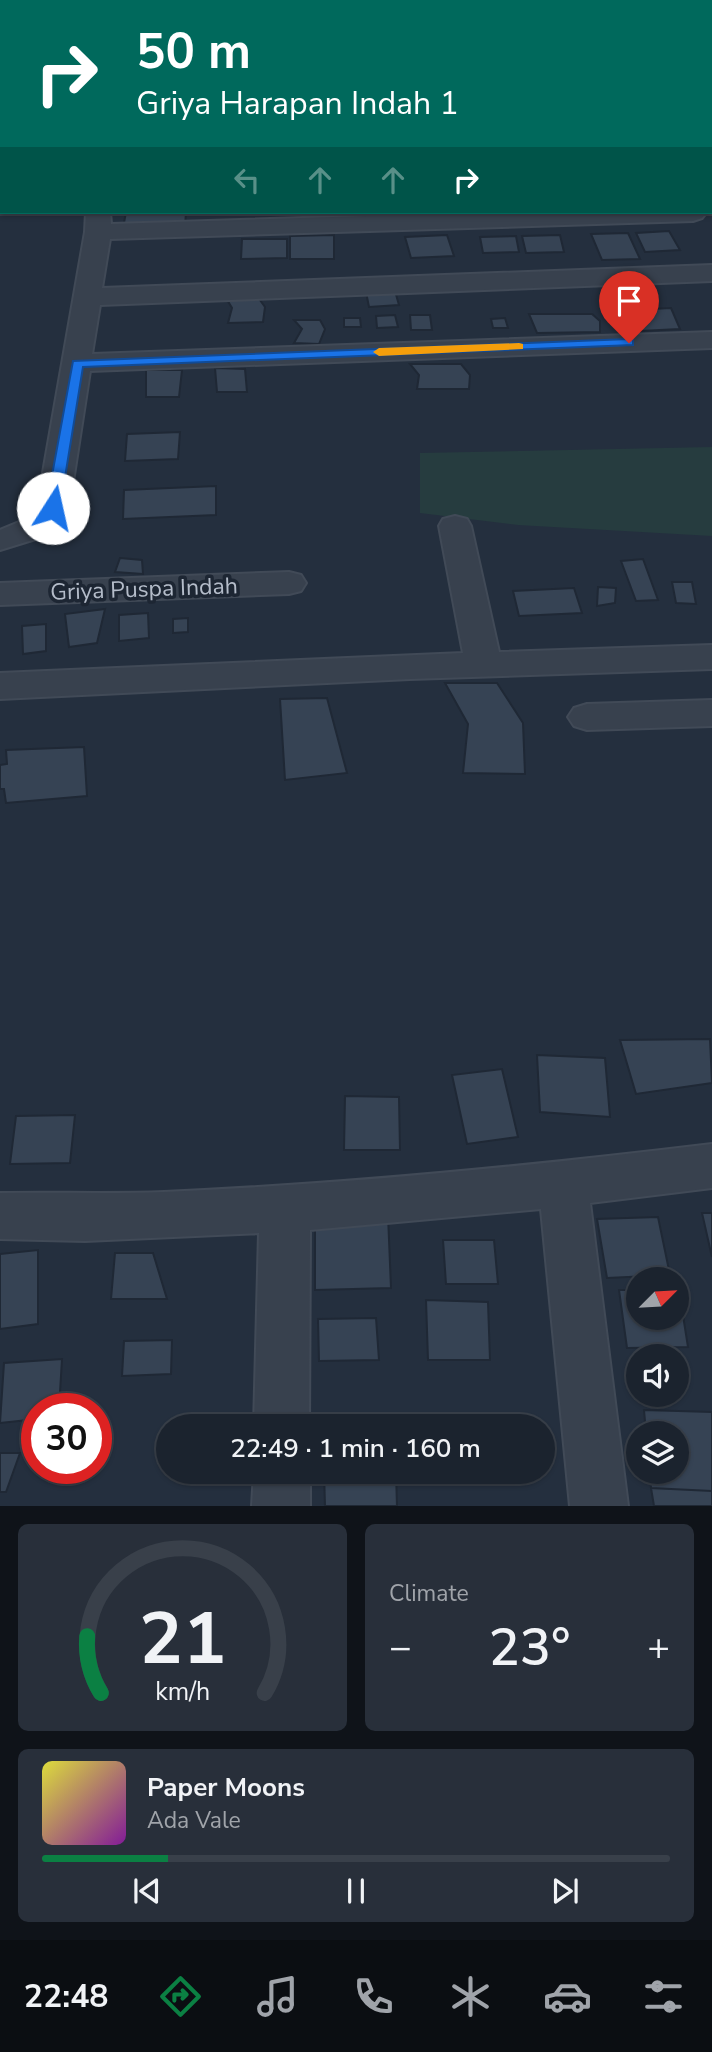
<!DOCTYPE html>
<meta charset="utf-8">
<style>
body{margin:0;font-family:"Nunito Sans",sans-serif;background:#282f3a;color:#f1f3f6;height:100vh;display:flex;flex-direction:column;font-size:26px;white-space:nowrap}
*{box-sizing:border-box;margin:0}
p{font-size:23px;color:#a0a4aa}
.icon{flex:none;width:38px;height:38px;fill:none;stroke:currentColor;stroke-width:2;stroke-linecap:round;stroke-linejoin:round}
.map{position:relative;height:1506px;overflow:hidden}
.drawer{display:flex;flex-direction:column;gap:18px;padding:18px;background:#0f1319;flex:1}
.drawer>*{flex:none}
.hud{position:absolute;left:0px;top:0px;width:712px;height:214px;box-shadow:0 2px 5px #0004,0 0 0 2px #39404a;background:#00695c;color:#fff;overflow:hidden}
.needle{width:46px;rotate:66deg}
.tools{position:absolute;left:626px;top:1267px;display:grid;gap:14px}
.tools a{display:grid;place-items:center;width:63px;height:63px;border-radius:50%;background:#1b232e;box-shadow:0 2px 5px #0004,0 0 0 2px #39404a;font-size:35px}
.speed{position:absolute;left:21px;top:1393px;display:flex;gap:14px;font-size:35px;font-weight:700;text-align:center}
.speed>*{display:grid;place-content:center;width:91px;height:91px;border-radius:50%;background:#1b232e;box-shadow:0 2px 5px #0004,0 0 0 2px #39404a;line-height:1}
.speed .limit{border:10px solid #d22;background:#fff;color:#111}
.pin{position:absolute;display:grid;place-items:center;width:60px;height:60px;color:#fff;margin:-72px -30px;border-radius:50% 50% 50% 0;rotate:-45deg;box-shadow:0 0 7px #0007}
.pin .icon{rotate:45deg}
.me{position:absolute;width:77px;margin:-38px;rotate:10deg;stroke-linejoin:round;filter:drop-shadow(0 0 5px #0008)}
.turn{display:flex;align-items:center;gap:24px;height:147px;padding:0 21px;font-size:32px}
.turn .icon{width:91px;height:91px;stroke-width:2.5}
.turn b{display:block;font-size:49px;line-height:60px}
.lanes{display:flex;align-items:center;height:66px;padding:0 21px;background:#0003;justify-content:center;gap:35px;direction:ltr}
.lanes .off{opacity:.35}
.big{font-size:52px;font-weight:600;line-height:1.1}
.drawer .tile{flex:1;display:flex;flex-direction:column;justify-content:center;gap:10px;min-width:0;padding:0 24px;border-radius:10px;background:#282f3a}
.drawer .dial{align-items:center;gap:0}
.dial svg{height:182px;overflow:visible;fill:none;stroke:#39404a;stroke-width:7;stroke-linecap:round;text-anchor:middle}
.dial text{fill:#f1f3f6;stroke:none}
.song{display:flex;align-items:center;gap:21px}
.cover{width:84px;height:84px;border-radius:10px;background:linear-gradient(135deg,hsl(60 70% 55%),hsl(290 70% 35%))}
.played{height:7px;border-radius:4px;background:linear-gradient(90deg,#0b8043 20%,#39404a 20%)}
.keys{display:flex;justify-content:space-around;direction:ltr}
.heat{display:flex;justify-content:space-between;align-items:center;font-size:38px;direction:ltr}
.drawer .tiles{flex:1;display:grid;gap:18px;grid-template-columns:1fr 1fr}
.tile:last-child{grid-column:span 2}
.trip{position:absolute;left:156px;top:1414px;width:399px;height:70px;border-radius:35px;background:#1b232e;box-shadow:0 2px 5px #0004,0 0 0 2px #39404a;font-weight:600;line-height:70px;text-align:center}
.menu{display:flex;height:112px;justify-content:space-around;align-items:center;background:#0b0e12;color:#a0a4aa}
.menu .icon{width:49px;height:49px}
.menu .on{color:#0b8043}
.menu b{font-size:32px;color:#f1f3f6}
.map>svg:first-child{display:block}
.green{fill:#263c3f}
.building{fill:#364354;stroke:#1f2835;stroke-width:2}
.lines{fill:none;stroke-linecap:round;stroke-linejoin:round}
.minor-casing{stroke:#414a57;stroke-width:4}
.minor{fill:#38414e;fill-rule:evenodd}
.route{fill:#1a73e8;stroke:#114b97;stroke-width:2}
.slow{fill:#f59e0b}
.labels{text-anchor:middle;dominant-baseline:central;stroke-width:7;stroke-linejoin:round;paint-order:stroke}
.street-label{font-size:23px;fill:#b4bcc9;stroke:#1d2633}
</style>
<div class="map">
<svg width="712" height="1506" viewBox="0 0 712 1506">
<rect width="100%" height="100%" fill="#242f3e"/>
<path class="green" d="M712 447V536L518 525 420 513V453Z"/>
<path class="building" d="M0 119H2L0 193Z
M126 212H186L185 227 123 228Z
M669 231 680 250 645 252 636 233Z
M628 233 640 259 602 260 591 234Z
M334 235V259H290V236Z
M447 235 454 256 411 258 405 237Z
M560 235 564 252 526 253 522 236Z
M516 236 519 252 483 253 480 237Z
M242 239H287V258L241 259Z
M395 291 399 305 369 307 366 292Z
M257 296 265 307 263 322 228 323 232 308 226 298Z
M671 308 680 329 620 332 611 311Z
M529 314H592L600 321V332L537 333Z
M395 315 398 327 377 328 376 316Z
M410 315H430L432 330H411Z
M344 318H360L361 327H344Z
M505 318 508 328H493L491 319Z
M294 320H320L325 329 319 344 294 343 302 329Z
M410 364H461L470 375 469 389H417L419 375Z
M215 368 245 369 247 392H217Z
M146 370H182L179 397H146Z
M180 432 178 459 125 461 127 434Z
M216 486V515L123 519 124 490Z
M120 558 142 560 143 574 115 572Z
M643 559 658 600 636 601 621 561Z
M672 582H692L696 604 676 603Z
M598 587 616 588 615 603 597 606Z
M574 588 582 613 519 616 513 591Z
M105 609 97 643 69 647 65 614Z
M148 613 149 638 119 641V615Z
M188 618V632L173 633V619Z
M46 624V651L23 654 22 626Z
M445 683H497L523 723 525 774 463 773 468 724Z
M327 698 347 773 285 780 280 699Z
M84 747 87 796 6 803 4 789H0V765L7 764 6 750Z
M710 1039 712 1083 636 1094 620 1040Z
M537 1055 605 1058 610 1117 540 1112Z
M502 1069 518 1137 467 1144 452 1075Z
M345 1096 399 1097 400 1150H344Z
M75 1115 70 1163 10 1164 16 1116Z
M702 1213H712V1257Z
M388 1215 391 1288 315 1290V1217Z
M658 1217 670 1275 607 1278 597 1219Z
M443 1240H494L498 1284H446Z
M38 1250V1324L0 1329V1254Z
M115 1253H153L167 1299H111Z
M619 1290H639V1318H677L679 1290 688 1347 627 1348Z
M426 1300 488 1302 490 1360H428Z
M376 1318 379 1360 319 1361 318 1319Z
M172 1340 171 1374 122 1376 124 1341Z
M62 1359 59 1409H37V1419L0 1423 4 1363Z
M644 1410 712 1412V1491L651 1488 650 1472H677V1433H646Z
M0 1453H20L6 1492H0Z
M324 1472H396L397 1506H325Z
M450 1472H502L451 1479Z
M651 1488 712 1491V1506H654Z"/>
<g class="lines">
<defs>
<path id="minor" d="M102 0H122V2H102Z
M0 73H2V87H0Z
M710 90H712V104H710Z
M710 152H712V166H710Z
M0 194H2V208H0Z
M86 212H110L111 224 494 212 706 213 702 218 693 221 110 239 102 288 712 265V281L100 305 92 354 712 332V348L90 371 69 508 54 528 42 537 0 550V530L19 522 37 507 85 232Z
M455 516 467 519 471 526 499 652 712 645V669L410 679 0 699V673L463 653 439 526 443 519Z
M289 572 301 575 306 583 301 591 289 594 0 605V583Z
M712 700V726L587 730 574 726 568 717 574 708 587 704Z
M712 1144V1188L590 1203 628 1506H570L541 1209 310 1230 309 1426H254L259 1233 85 1241 0 1239V1193C55 1192 109 1194 164 1192 347 1184 530 1166 712 1144Z
M254 1472H310V1506H252Z"/>
</defs>
<use href="#minor" class="minor-casing"/>
<use href="#minor" class="minor"/>
</g>
<path class="route" d="M629 339 633 340V345L83 367 60 508 53 512 46 508 73 361Z"/>
<path class="slow" d="M519 343 523 344V349L379 356 373 352 379 348Z"/>
<g class="labels">
<g class="street-label">
<text transform="translate(144 589) rotate(-2)">Griya Puspa Indah</text>
</g>
</g>
</svg>
<div class="tools">
<a><svg class="needle" viewBox="-14 -14 28 28"><path d="M0-13l5 13h-10z" fill="#e53935"/><path d="M0 13l5-13h-10z" fill="#a0a4aa"/></svg></a>
<a><svg class="icon" aria-label="sound" viewBox="0 0 24 24"><path d="M4 9h4l5-4v14l-5-4H4zM17 9q2 3 0 6"/></svg></a>
<a><svg class="icon" aria-label="layers" viewBox="0 0 24 24"><path d="M12 4l9 5-9 5-9-5zM3 14l9 5 9-5"/></svg></a>
</div>
<div class="speed"><div class="limit">30</div></div>
<div class="pin" style="left:629px;top:343px;background:#d93025"><svg class="icon" aria-label="arrive" viewBox="0 0 24 24"><path d="M6 21V4h12l-3 4 3 4H6"/></svg></div>
<svg class="me" style="left:53px;top:508px" viewBox="-20 -20 40 40"><circle r="19" fill="#fff"/><path d="M0-13L10 11 0 6-10 11z" fill="#1a73e8"/></svg>
<div class="trip">22:49 · 1 min · 160 m</div>
<div class="hud">
<div class="turn"><svg class="icon" aria-label="right" viewBox="0 0 24 24"><path d="M7 20v-9h11M14 6l5 5-5 5"/></svg><div><b>50 m</b>Griya Harapan Indah 1</div></div>
<div class="lanes"><svg class="icon off" aria-label="left" viewBox="0 0 24 24"><path d="M17 20v-9H6M10 6l-5 5 5 5"/></svg><svg class="icon off" aria-label="ahead" viewBox="0 0 24 24"><path d="M12 20V5M6 11l6-6 6 6"/></svg><svg class="icon off" aria-label="ahead" viewBox="0 0 24 24"><path d="M12 20V5M6 11l6-6 6 6"/></svg><svg class="icon" aria-label="right" viewBox="0 0 24 24"><path d="M7 20v-9h11M14 6l5 5-5 5"/></svg></div>
</div>
</div>
<section class="drawer">
<div class="tiles">
<div class="tile dial"><svg viewBox="0 0 100 80">
<path d="M14 69A42 42 0 1 1 86 69"/>
<path d="M14 69A42 42 0 0 1 8 44" stroke="#0b8043"/>
<text x="50" y="56" font-size="32" font-weight="700">21</text>
<text x="50" y="72" font-size="11">km/h</text>
</svg></div>
<div class="tile"><p>Climate</p>
<div class="heat"><a>−</a><b class="big">23°</b><a>+</a></div>
</div>
<div class="tile">
<div class="song"><i class="cover"></i><div><b>Paper Moons</b><p>Ada Vale</p></div></div>
<div class="played"></div>
<div class="keys"><svg class="icon" aria-label="previous" viewBox="0 0 24 24"><path d="M18 5L8 12l10 7zM5 5v14"/></svg><svg class="icon" aria-label="pause" viewBox="0 0 24 24"><path d="M8 5v14M16 5v14"/></svg><svg class="icon" aria-label="next" viewBox="0 0 24 24"><path d="M6 5l10 7-10 7zM19 5v14"/></svg></div>
</div>
</div>
</section>
<nav class="menu">
<b>22:48</b>
<svg class="icon on" aria-label="directions" viewBox="0 0 24 24"><path d="M12 3l9 9-9 9-9-9zM9 14v-3h6M13 9l2 2-2 2"/></svg>
<svg class="icon" aria-label="music" viewBox="0 0 24 24"><path d="M9 18V5l10-2v13"/><circle cx="6" cy="18" r="3"/><circle cx="16" cy="16" r="3"/></svg>
<svg class="icon" aria-label="phone" viewBox="0 0 24 24"><path d="M5 4h4l2 5-3 2q2 4 5 5l2-3 5 2v4C11 20 4 13 5 4z"/></svg>
<svg class="icon" aria-label="climate" viewBox="0 0 24 24"><path d="M12 3v18M4 7l16 10M4 17L20 7"/></svg>
<svg class="icon" aria-label="car" viewBox="0 0 24 24"><path d="M5 17H2v-5l4-1 3-4h7l3 4 3 1v5h-3M9 17h6M6 11h13"/><circle cx="7" cy="17" r="2"/><circle cx="17" cy="17" r="2"/></svg>
<svg class="icon" aria-label="filters" viewBox="0 0 24 24"><path d="M4 7h16M4 17h16"/><circle cx="9" cy="7" r="2"/><circle cx="15" cy="17" r="2"/></svg>
</nav>
